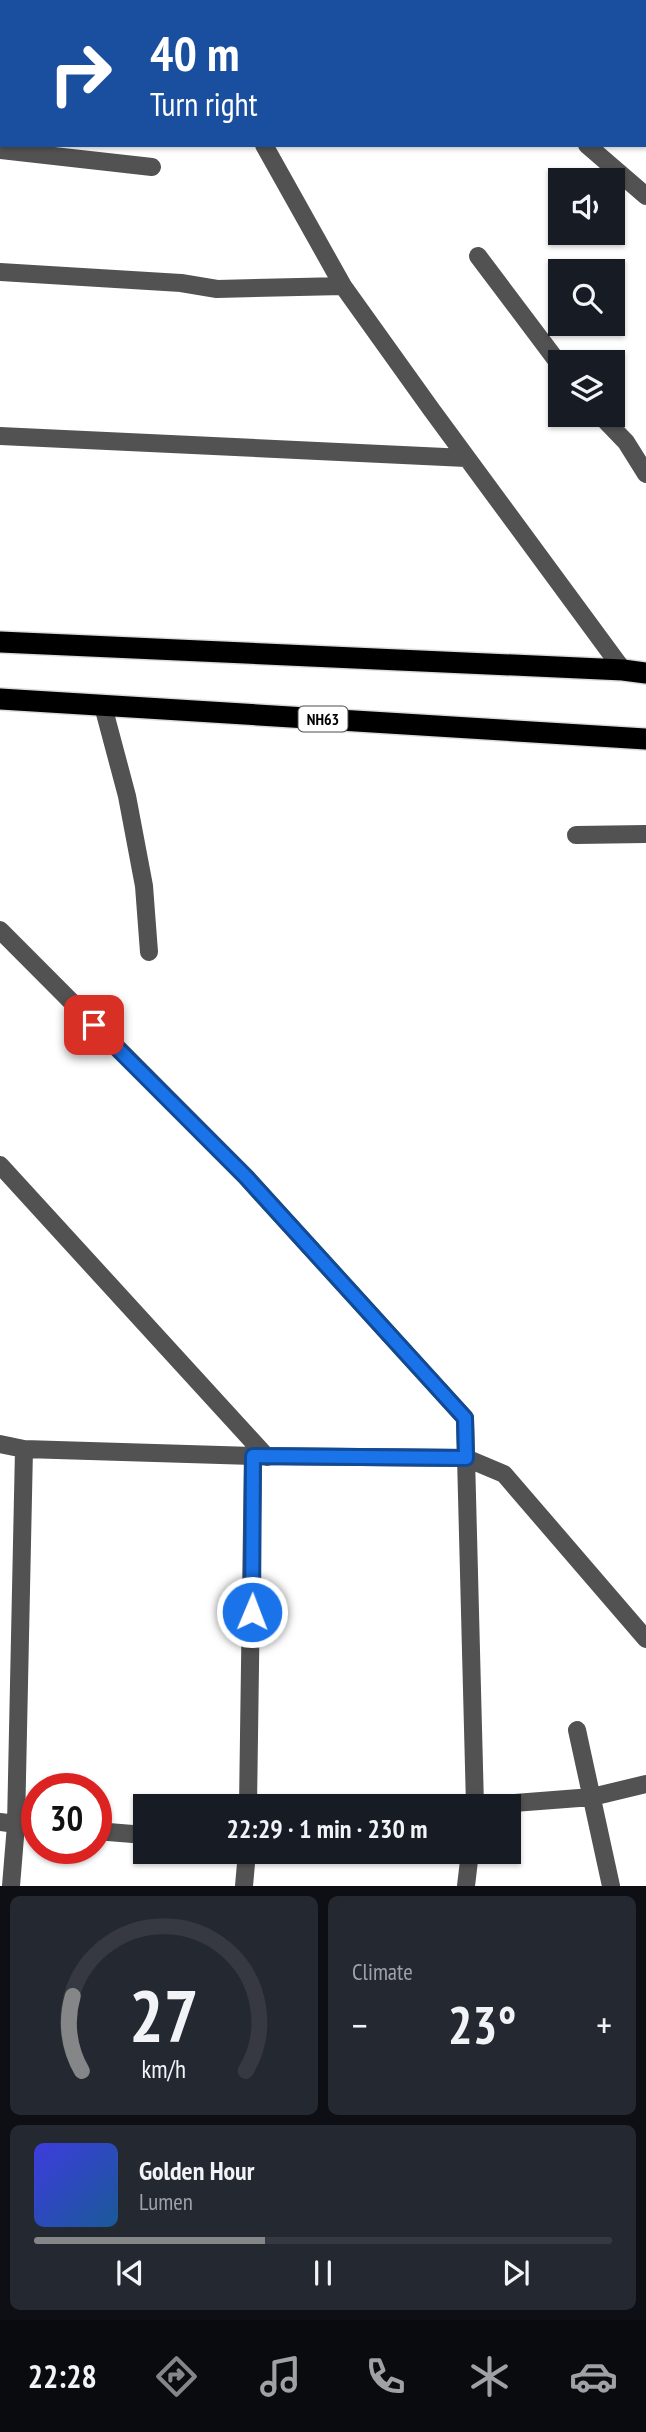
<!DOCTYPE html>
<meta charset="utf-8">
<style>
body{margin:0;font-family:"PT Sans Narrow",sans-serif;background:#242831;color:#f1f3f6;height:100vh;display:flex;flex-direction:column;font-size:26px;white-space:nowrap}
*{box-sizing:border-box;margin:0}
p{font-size:23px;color:#9ea1a6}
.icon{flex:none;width:38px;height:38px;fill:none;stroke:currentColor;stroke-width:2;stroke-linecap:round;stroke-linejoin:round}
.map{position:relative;height:1886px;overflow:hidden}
.drawer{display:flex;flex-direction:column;gap:10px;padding:10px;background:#0d0f14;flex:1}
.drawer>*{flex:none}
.banner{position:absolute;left:0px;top:0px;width:648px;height:147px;box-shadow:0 2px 5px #0004;background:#1a4fa0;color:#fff;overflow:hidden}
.buttons{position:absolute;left:548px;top:168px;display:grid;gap:14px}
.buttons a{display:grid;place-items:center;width:77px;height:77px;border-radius:0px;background:#171b24;box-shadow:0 2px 5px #0004;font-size:35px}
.speed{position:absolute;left:21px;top:1773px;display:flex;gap:14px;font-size:35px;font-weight:700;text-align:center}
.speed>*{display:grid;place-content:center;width:91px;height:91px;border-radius:50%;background:#171b24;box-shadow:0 2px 5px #0004;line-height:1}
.speed .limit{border:10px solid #d22;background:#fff;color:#111}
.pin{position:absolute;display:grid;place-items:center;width:60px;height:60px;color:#fff;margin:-30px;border-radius:14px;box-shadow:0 4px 10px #0006}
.me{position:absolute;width:77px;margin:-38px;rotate:1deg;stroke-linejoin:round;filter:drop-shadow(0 0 5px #0008)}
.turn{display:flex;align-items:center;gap:24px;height:147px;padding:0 35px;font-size:32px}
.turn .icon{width:91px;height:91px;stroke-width:2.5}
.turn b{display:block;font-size:49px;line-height:60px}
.big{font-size:52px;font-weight:800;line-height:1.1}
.drawer .tile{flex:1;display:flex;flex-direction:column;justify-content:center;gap:10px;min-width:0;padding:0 24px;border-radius:10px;background:#242831}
.drawer .dial{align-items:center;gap:0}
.dial svg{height:182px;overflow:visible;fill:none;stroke:#363941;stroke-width:7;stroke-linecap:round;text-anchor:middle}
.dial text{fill:#f1f3f6;stroke:none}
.song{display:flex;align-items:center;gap:21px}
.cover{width:84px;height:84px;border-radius:10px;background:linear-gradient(135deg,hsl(240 70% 55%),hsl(210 70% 35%))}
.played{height:7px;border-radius:4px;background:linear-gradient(90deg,#858687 40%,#363941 40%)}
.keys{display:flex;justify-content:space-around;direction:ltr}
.heat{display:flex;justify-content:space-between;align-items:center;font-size:38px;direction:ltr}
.drawer .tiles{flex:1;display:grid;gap:10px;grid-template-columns:1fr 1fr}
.tile:last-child{grid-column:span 2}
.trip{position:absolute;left:133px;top:1794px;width:388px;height:70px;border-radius:0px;background:#171b24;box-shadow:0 2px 5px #0004;font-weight:800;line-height:70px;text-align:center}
.menu{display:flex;height:112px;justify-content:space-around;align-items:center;background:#090b0e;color:#9ea1a6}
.menu .icon{width:49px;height:49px}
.menu .on{color:#858687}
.menu b{font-size:32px;color:#f1f3f6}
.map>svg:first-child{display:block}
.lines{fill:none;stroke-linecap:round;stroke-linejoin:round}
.highway-casing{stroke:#dbdbdb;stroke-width:24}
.minor{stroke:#525252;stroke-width:18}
.highway{stroke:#000;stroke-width:21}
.route-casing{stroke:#114b97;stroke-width:18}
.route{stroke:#1a73e8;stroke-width:12}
.labels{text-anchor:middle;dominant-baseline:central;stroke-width:5;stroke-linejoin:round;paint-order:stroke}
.shield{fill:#fff;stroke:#4c4c4c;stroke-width:2}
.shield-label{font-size:16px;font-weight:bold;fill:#000}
</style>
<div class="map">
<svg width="646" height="1886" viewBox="0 0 646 1886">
<rect width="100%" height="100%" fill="#fff"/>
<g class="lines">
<defs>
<path id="highway" d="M0 642 623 670 646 673
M0 699 646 739"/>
</defs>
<use href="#highway" class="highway-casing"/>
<path class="minor" d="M183 0 184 2
M379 0 384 2
M428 0V2
M521 2 524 0
M0 10H2
M264 145 343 286 431 409 623 670
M587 145 646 196
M0 150 152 167
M478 256 560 365
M0 272 181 283 217 289 343 286
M600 415 626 442 646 474
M0 436 466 458
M103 706 127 796 144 886 149 952
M576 835 646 834
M0 930 246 1177 465 1418 475 1806
M0 1165 267 1457
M0 1444 24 1449 253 1456 248 1806
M253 1456 466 1458 504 1474 646 1639
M577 1730 611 1886
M475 1806 592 1797 646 1784
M0 1822 37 1827
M96 1831 145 1835
M11 1886 16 1825 24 1449
M244 1886 247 1852
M466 1886 470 1852"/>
<use href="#highway" class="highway"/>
</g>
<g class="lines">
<defs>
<path id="route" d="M94 1025 246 1177 465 1418 466 1458 253 1456 252 1612"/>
</defs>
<use href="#route" class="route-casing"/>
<use href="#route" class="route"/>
</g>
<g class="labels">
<rect class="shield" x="298.5" y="706.5" width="49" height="25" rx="5"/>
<g class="shield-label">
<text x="323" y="719">NH63</text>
</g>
</g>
</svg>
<div class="buttons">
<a><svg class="icon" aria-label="sound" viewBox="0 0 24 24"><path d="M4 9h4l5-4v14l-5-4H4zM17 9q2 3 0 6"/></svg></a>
<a><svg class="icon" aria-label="search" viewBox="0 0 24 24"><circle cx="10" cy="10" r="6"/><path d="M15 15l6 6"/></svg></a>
<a><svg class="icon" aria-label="layers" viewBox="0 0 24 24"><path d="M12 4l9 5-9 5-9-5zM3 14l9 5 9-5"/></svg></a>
</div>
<div class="speed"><div class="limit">30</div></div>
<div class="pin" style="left:94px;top:1025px;background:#d93025"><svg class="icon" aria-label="arrive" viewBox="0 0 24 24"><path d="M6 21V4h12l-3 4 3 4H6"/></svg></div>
<svg class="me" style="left:252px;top:1612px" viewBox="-20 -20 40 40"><circle r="17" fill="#1a73e8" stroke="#fff" stroke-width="3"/><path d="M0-11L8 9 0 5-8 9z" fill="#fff"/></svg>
<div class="trip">22:29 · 1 min · 230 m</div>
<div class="banner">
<div class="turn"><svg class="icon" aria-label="right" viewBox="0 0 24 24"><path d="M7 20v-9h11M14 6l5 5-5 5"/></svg><div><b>40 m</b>Turn right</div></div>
</div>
</div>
<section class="drawer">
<div class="tiles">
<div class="tile dial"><svg viewBox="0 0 100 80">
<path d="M14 69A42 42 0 1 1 86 69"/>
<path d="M14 69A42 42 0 0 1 10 36" stroke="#858687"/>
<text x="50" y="56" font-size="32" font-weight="700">27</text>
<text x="50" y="72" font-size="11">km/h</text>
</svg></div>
<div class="tile"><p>Climate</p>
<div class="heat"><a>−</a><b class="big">23°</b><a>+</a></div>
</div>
<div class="tile">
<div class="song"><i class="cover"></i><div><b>Golden Hour</b><p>Lumen</p></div></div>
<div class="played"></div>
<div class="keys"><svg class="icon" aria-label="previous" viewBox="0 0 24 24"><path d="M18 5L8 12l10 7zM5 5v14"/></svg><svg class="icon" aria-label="pause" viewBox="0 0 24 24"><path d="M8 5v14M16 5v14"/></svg><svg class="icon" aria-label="next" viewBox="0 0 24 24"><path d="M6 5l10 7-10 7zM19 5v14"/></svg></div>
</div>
</div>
</section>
<nav class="menu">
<b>22:28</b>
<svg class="icon on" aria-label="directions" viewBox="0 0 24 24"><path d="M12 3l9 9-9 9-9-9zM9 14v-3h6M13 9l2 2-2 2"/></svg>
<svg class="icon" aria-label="music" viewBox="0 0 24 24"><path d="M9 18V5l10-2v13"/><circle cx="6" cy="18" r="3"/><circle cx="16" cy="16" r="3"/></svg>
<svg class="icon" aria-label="phone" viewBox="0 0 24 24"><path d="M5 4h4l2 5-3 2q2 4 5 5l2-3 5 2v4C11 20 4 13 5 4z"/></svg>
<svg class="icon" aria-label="climate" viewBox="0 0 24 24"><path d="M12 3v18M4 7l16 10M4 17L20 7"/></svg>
<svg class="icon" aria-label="car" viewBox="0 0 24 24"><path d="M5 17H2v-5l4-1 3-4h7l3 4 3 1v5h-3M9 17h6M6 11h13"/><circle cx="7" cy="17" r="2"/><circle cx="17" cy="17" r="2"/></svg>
</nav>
